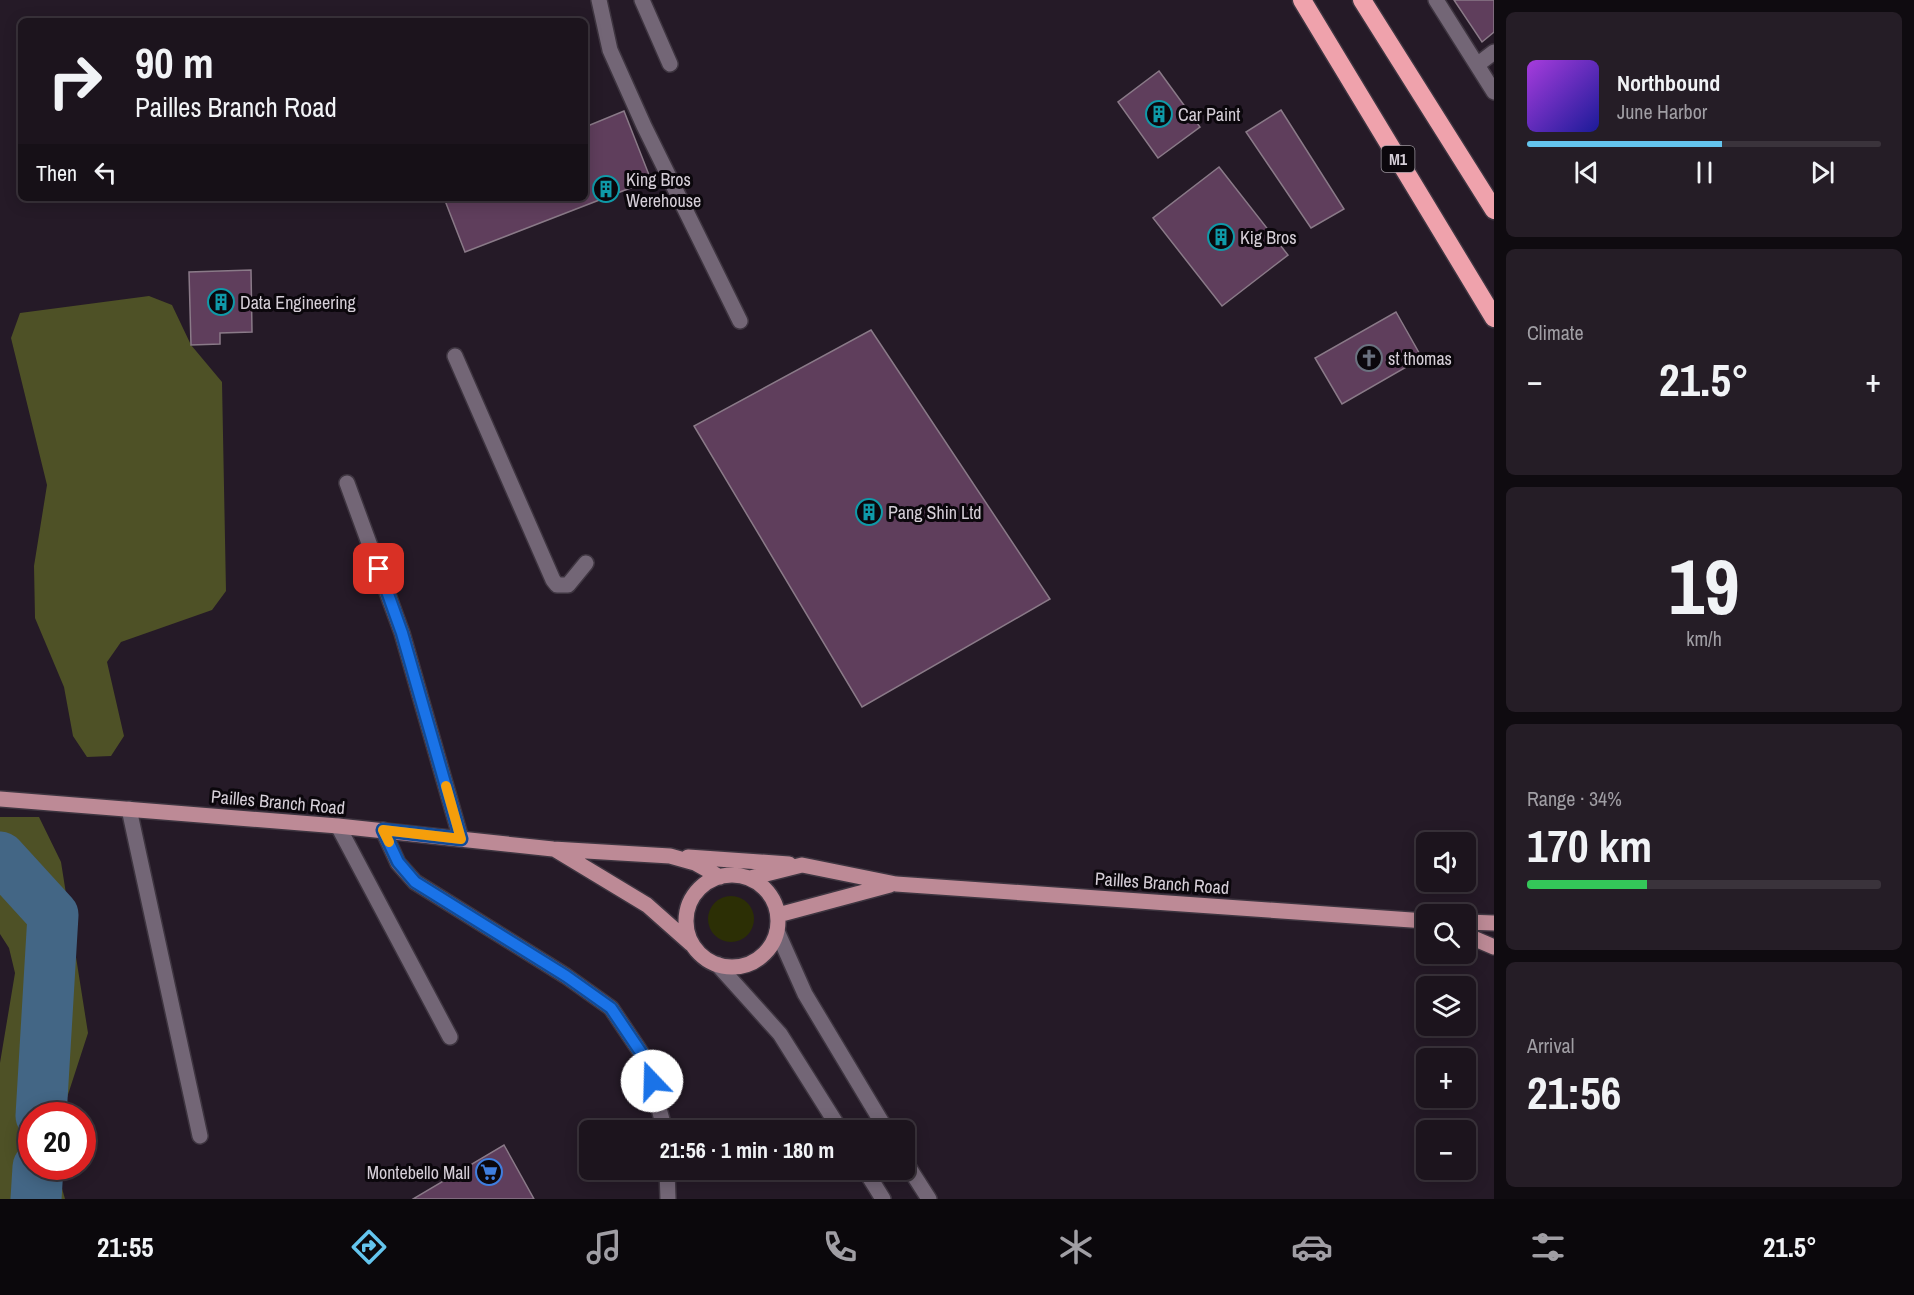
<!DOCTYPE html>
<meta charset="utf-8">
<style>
body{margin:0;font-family:"Archivo Narrow",sans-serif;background:#251d26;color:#f1f3f6;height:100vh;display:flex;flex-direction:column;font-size:22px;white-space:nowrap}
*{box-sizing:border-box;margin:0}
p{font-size:20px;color:#a09ea4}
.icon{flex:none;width:33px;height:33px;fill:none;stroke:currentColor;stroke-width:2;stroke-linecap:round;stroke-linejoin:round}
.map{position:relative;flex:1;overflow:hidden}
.drawer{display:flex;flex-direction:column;gap:12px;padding:12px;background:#0f0b10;width:420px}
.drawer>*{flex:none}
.top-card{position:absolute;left:18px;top:18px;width:570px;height:183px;border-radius:9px;box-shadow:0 3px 15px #0003,0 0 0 2px #3a333b;background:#1c141d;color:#f1f3f6;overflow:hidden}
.buttons{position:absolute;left:1416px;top:832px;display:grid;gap:12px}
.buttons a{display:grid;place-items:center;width:60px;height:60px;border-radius:9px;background:#1c141d;box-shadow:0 3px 15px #0003,0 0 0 2px #3a333b;font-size:30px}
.speed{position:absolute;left:18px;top:1102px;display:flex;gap:12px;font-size:30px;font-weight:700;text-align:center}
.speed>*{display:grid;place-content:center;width:78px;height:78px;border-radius:50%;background:#1c141d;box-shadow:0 3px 15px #0003,0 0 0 2px #3a333b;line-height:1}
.speed .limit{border:9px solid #d22;background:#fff;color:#111}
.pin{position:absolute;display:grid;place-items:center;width:51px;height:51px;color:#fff;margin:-26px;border-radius:12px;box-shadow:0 3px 9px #0006}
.me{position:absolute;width:66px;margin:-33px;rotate:339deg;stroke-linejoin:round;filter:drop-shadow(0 0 4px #0008)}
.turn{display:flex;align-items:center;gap:21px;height:126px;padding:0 18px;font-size:27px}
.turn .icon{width:78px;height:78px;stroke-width:2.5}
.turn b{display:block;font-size:42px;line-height:51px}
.then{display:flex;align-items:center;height:57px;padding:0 18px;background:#0003;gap:12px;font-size:22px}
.big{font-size:45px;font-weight:700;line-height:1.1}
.drawer .card{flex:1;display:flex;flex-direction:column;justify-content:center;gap:9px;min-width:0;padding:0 21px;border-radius:9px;background:#251d26}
.drawer .dial{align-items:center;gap:0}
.dial b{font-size:78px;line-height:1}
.song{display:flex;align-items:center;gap:18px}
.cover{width:72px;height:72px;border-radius:9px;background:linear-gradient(135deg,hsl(280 70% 55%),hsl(240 70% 35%))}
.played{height:6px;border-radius:3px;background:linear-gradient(90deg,#64c5ee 55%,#3a333b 55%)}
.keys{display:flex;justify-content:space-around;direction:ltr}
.heat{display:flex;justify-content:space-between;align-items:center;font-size:33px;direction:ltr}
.charge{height:9px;border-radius:4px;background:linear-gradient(90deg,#34c759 34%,#3a333b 0)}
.trip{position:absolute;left:579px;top:1120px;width:336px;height:60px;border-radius:9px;background:#1c141d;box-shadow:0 3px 15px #0003,0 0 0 2px #3a333b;font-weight:700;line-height:60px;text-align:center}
.tabs{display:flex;height:96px;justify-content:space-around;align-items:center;background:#0b080c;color:#a09ea4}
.tabs .icon{width:42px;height:42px}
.tabs .current{color:#64c5ee}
.tabs b{font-size:27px;color:#f1f3f6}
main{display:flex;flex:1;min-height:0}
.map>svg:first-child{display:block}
.green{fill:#2c2f05}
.forest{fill:#4e5126}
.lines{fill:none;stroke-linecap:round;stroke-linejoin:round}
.river{stroke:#436685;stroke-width:51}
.building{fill:#5f3e5c;stroke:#8a7a88;stroke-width:1.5}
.minor-casing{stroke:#3e3540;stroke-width:18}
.major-casing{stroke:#3e3540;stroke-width:18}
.highway-casing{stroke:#3e3540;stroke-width:21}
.minor{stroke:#736676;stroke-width:15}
.major{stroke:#bd8a96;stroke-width:15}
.highway{stroke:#efa2ac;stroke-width:18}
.route-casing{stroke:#114b97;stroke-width:15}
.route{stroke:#1a73e8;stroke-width:10}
.slow{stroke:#f59e0b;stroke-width:10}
.labels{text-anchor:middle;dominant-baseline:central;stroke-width:6;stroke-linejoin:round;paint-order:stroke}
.shield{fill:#0b070c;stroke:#99939b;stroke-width:1.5}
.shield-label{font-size:16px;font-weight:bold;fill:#d6cfd8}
.poi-label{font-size:18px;fill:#d6cfd8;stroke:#0b070c;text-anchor:start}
.street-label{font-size:18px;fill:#d6cfd8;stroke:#0b070c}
</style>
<main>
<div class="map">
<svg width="1494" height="1199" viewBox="0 0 1494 1199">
<rect width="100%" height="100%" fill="#251a27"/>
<path class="green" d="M708 919a23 23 0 1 1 46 0a23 23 0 1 1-46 0Z"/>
<path class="forest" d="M149 296 172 305 191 345 222 382 226 591 212 610 121 642 107 662 124 736 111 756 87 757 73 736 64 687 35 618 34 566 47 485 11 338 20 313Z
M0 817H39L61 862 88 1033 61 1116H32V1167H56L65 1199H0V1063L15 973 9 948 0 934Z"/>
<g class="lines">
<path class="river" d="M0 857 53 915 41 1116
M36 1199 38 1167"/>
</g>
<path class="building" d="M1454 0H1494V32L1482 42Z
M1159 71 1200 127 1158 158 1118 102Z
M1281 110 1344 209 1311 228 1246 132Z
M624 111 651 180 465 252 444 198H585V127Z
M1219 167 1288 255 1222 306 1153 218Z
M251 270 252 332 220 333V344L191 345 189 272Z
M1396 312 1422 358 1342 404 1315 358Z
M871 330 1050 599 862 707 694 426Z
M504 1145 534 1199H413Z"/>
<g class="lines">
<defs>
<path id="minor" d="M599 0 610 50 644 126 740 321
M642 0 670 64
M1436 0 1494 92
M1477 65 1494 52
M455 356 553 580 557 585H568L586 563
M347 483 402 633 461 839
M129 809 200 1136
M338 826 450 1037
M383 830 398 863 415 882 566 976 611 1008 646 1060 665 1131
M777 931 805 994 887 1131
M717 964 780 1034 841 1131
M904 1160 929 1199
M667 1170 668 1199
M865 1170 883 1199"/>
<path id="major" d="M0 799 338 826 553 849 670 856 695 863 720 877
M556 850 647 905 691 944
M688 857 789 864
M686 921a46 46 0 1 1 92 0a46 46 0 1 1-92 0Z
M750 878 802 865 896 884 1426 921
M778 915 890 885
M1466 922 1494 923
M1466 935 1494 947"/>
<path id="highway" d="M1302 0 1494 318
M1362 0 1494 210"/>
</defs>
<use href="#minor" class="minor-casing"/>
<use href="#major" class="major-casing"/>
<use href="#highway" class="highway-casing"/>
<use href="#minor" class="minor"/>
<use href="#major" class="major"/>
<use href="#highway" class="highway"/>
</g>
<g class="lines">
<defs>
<path id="route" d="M379 569 402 633 461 839 383 830 398 862 415 882 566 976 611 1008 646 1060 652 1081"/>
</defs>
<use href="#route" class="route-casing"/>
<use href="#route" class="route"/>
<path class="slow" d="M389 842 383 830 461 839 446 786"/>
</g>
<defs>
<symbol id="building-ring" viewBox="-11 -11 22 22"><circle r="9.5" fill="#0b070c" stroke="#0f9aa8" stroke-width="1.5"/><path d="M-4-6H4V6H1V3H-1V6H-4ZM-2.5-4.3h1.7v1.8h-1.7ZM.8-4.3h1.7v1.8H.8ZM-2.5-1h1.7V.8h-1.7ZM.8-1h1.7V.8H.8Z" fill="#0f9aa8"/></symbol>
<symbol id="church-ring" viewBox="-11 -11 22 22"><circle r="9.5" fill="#0b070c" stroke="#6b7280" stroke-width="1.5"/><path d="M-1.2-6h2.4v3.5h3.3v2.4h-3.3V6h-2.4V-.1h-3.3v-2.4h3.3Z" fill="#6b7280"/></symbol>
<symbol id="supermarket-ring" viewBox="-11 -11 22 22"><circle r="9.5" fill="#0b070c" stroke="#3f7fe0" stroke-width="1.5"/><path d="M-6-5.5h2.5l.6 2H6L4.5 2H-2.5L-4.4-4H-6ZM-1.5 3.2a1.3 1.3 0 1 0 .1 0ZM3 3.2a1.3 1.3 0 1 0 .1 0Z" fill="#3f7fe0"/></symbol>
</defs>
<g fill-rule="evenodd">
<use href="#building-ring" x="1144" y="99" width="30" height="30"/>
<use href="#building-ring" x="591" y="174" width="30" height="30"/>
<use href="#building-ring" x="1206" y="222" width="30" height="30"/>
<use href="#building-ring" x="206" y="287" width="30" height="30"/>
<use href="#church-ring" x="1354" y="343" width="30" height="30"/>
<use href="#building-ring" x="854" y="497" width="30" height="30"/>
<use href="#supermarket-ring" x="474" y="1157" width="30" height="30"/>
</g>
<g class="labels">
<rect class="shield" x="1381.5" y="146" width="33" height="26" rx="4.5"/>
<g class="shield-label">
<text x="1398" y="159">M1</text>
</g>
<g class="poi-label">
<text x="1178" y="114">Car Paint</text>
<text x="626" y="179">King Bros<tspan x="626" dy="21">Werehouse</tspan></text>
<text x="1240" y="237">Kig Bros</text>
<text x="240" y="302">Data Engineering</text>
<text x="1388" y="358">st thomas</text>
<text x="888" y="512">Pang Shin Ltd</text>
<text x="470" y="1172" text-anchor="end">Montebello Mall</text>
</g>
<g class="street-label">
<text transform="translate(278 802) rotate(5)">Pailles Branch Road</text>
<text transform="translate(1162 883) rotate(4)">Pailles Branch Road</text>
</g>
</g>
</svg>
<div class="buttons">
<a><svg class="icon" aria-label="sound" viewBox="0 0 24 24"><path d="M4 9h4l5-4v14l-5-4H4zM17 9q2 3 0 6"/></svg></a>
<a><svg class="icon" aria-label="search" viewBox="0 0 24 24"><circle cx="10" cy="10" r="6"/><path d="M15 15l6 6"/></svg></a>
<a><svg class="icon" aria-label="layers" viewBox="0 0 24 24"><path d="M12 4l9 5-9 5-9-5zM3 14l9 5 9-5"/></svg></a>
<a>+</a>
<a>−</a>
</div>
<div class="speed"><div class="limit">20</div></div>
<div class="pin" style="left:379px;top:569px;background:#d93025"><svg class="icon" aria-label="arrive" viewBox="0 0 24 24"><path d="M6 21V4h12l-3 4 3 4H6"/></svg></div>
<svg class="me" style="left:652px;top:1081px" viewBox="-20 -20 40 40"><circle r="19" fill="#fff"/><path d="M0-13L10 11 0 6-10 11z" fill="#1a73e8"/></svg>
<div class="trip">21:56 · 1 min · 180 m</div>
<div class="top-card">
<div class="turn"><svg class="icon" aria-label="right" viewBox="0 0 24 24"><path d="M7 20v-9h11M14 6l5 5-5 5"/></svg><div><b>90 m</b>Pailles Branch Road</div></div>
<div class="then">Then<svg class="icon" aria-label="left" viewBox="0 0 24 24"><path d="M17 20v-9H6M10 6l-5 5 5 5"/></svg></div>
</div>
</div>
<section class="drawer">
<div class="card">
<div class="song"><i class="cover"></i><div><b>Northbound</b><p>June Harbor</p></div></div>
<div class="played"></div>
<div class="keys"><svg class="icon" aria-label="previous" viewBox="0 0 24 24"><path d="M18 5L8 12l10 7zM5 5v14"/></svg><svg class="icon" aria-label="pause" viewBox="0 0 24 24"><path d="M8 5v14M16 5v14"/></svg><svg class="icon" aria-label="next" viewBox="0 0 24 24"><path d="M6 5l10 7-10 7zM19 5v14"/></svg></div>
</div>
<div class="card"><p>Climate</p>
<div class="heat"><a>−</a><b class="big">21.5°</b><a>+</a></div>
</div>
<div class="card dial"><b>19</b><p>km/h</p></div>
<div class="card"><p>Range · 34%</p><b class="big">170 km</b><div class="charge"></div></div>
<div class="card"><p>Arrival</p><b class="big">21:56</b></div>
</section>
</main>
<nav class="tabs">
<b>21:55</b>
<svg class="icon current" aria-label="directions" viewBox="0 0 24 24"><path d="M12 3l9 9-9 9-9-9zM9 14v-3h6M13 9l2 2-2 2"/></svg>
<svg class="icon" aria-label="music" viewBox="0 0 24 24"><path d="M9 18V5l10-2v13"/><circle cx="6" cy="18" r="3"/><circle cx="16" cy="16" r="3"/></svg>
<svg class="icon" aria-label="phone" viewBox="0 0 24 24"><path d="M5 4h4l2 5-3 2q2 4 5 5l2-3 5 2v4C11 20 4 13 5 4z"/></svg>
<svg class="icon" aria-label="climate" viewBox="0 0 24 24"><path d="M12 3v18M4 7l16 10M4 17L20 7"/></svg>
<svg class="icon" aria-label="car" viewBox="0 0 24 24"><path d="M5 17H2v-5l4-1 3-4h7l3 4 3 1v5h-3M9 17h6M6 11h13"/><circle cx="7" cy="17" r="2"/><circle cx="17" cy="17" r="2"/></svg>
<svg class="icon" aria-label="filters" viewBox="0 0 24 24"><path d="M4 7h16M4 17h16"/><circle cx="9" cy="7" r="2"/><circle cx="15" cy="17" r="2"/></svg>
<b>21.5°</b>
</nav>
